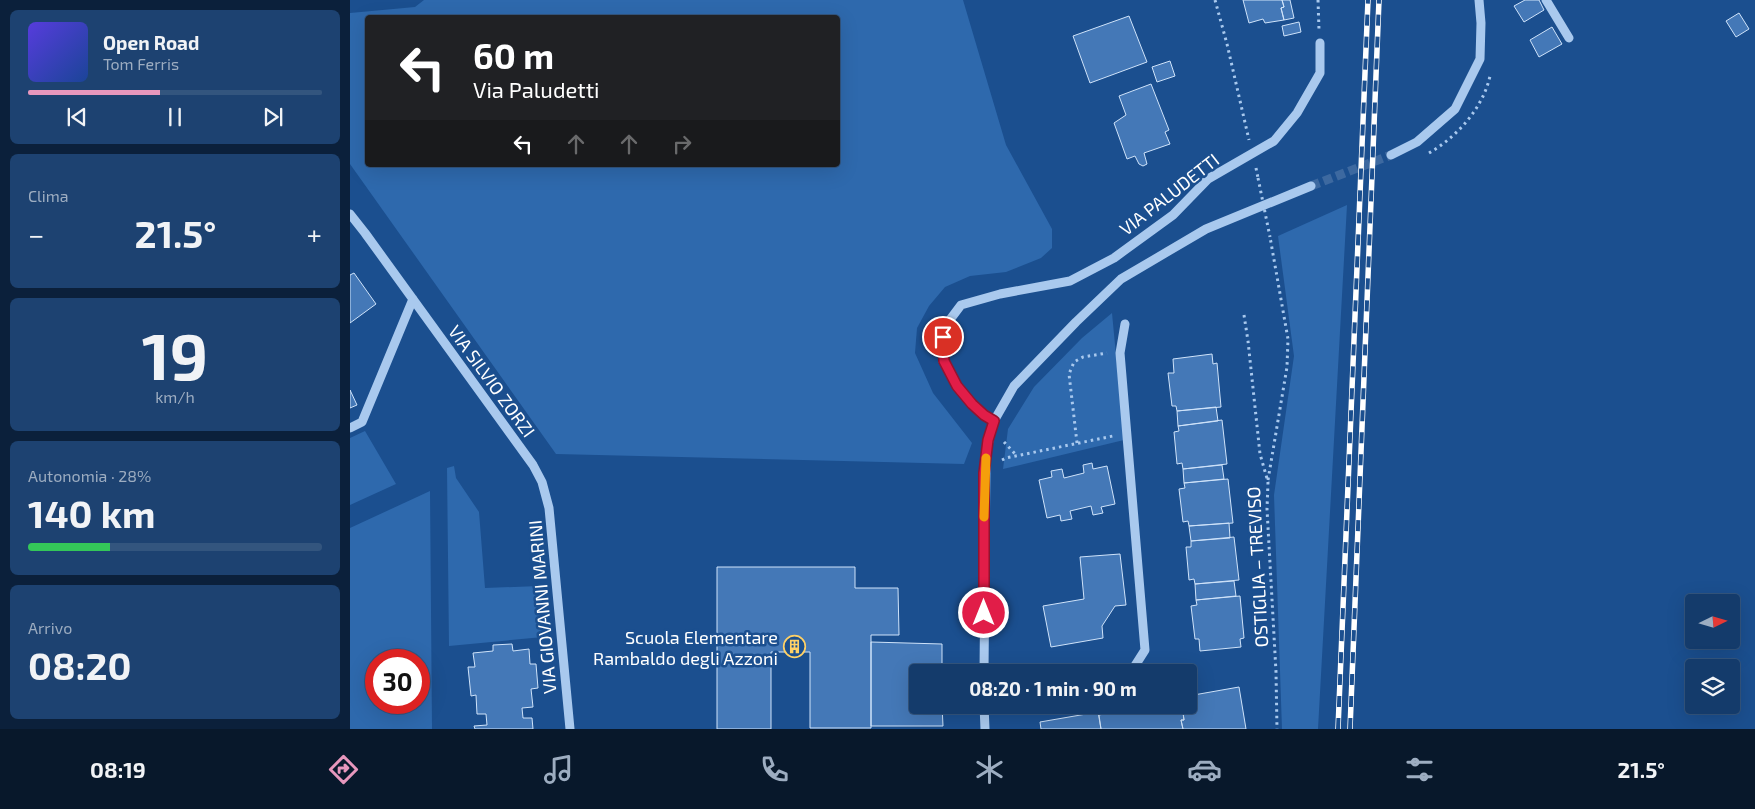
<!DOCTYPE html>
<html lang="it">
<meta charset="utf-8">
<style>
body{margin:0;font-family:"Exo 2",sans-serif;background:#1d4271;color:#f1f3f6;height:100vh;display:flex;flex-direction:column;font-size:19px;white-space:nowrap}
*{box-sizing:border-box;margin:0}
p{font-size:16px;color:#9dadc1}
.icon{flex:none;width:28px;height:28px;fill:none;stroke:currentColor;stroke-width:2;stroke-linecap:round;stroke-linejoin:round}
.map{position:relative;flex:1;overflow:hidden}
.side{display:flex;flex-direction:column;gap:10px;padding:10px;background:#0b203b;width:350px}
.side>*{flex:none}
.guide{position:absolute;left:15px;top:15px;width:475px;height:152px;border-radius:5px;box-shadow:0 5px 20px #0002,0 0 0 1px #33557e;background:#202124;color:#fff;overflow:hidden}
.needle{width:32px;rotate:85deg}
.tools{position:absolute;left:1335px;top:594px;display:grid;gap:10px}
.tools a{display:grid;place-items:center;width:55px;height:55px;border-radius:5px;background:#143b6b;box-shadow:0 5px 20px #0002,0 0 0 1px #33557e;font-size:25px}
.speed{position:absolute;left:15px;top:649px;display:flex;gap:10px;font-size:25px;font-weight:700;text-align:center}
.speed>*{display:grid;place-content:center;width:65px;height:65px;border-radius:50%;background:#143b6b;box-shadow:0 5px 20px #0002,0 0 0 1px #33557e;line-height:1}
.speed .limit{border:8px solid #d22;background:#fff;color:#111}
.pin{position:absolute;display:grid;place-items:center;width:42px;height:42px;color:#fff;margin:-21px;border:2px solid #fff;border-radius:50%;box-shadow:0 1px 5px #0007}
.me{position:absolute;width:55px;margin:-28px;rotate:0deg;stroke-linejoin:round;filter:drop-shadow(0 0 4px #0008)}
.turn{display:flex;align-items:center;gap:18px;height:105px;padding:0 25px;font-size:22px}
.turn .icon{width:65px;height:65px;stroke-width:2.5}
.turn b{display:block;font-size:35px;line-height:42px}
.lanes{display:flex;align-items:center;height:48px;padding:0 25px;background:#0003;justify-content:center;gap:25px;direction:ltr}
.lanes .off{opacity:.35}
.big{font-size:38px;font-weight:700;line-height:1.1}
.side .widget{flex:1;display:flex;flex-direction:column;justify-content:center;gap:8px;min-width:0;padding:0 18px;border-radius:8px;background:#1d4271}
.side .dial{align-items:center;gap:0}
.dial b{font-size:65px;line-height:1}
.song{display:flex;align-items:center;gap:15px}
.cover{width:60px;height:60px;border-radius:8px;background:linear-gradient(135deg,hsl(250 70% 55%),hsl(220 70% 35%))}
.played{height:5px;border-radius:2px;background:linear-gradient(90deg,#e797bd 45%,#33557e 45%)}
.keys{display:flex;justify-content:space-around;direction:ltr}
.heat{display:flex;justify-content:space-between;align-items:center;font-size:28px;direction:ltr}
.charge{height:8px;border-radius:4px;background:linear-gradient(90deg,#34c759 28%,#33557e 0)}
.trip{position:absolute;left:559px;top:664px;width:288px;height:50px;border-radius:5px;background:#143b6b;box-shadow:0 5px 20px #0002,0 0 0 1px #33557e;font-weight:700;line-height:50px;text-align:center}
.dock{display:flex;height:80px;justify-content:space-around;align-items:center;background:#08182b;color:#9dadc1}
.dock .icon{width:35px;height:35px}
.dock .selected{color:#e797bd}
.dock b{font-size:22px;color:#f1f3f6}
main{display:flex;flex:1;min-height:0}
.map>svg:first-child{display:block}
.green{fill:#2e69ad;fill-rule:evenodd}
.building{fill:#4478b7;stroke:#cfe3fa}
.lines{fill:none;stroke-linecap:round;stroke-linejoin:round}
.minor-tunnel{stroke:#3d69a0;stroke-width:9;stroke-dasharray:9 4.5;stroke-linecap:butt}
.path{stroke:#a9c9ee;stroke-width:3;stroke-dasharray:2.5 4;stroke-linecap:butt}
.minor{stroke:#a9c9ee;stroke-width:9}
.rail-casing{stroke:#fff;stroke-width:5.5}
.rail{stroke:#1b4f8f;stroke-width:4;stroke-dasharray:11;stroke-linecap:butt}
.path-bridge{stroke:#a9c9ee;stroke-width:3;stroke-dasharray:2.5 4;stroke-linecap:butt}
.route-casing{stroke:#92132f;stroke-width:12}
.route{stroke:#e11d48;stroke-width:9}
.slow{stroke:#f59e0b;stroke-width:9}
.labels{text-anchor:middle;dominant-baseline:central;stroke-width:5;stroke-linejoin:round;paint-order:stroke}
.street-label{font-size:18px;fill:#fff;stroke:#1b4f8f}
.poi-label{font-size:18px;fill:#fff;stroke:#1b4f8f;text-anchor:end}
</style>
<main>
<section class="side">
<div class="widget">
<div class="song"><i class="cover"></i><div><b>Open Road</b><p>Tom Ferris</p></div></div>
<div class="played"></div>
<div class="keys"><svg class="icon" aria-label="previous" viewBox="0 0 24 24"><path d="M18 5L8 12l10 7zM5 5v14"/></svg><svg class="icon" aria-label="pause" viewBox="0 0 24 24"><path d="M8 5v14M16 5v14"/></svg><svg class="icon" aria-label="next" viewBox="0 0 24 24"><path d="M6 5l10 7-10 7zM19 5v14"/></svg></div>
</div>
<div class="widget"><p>Clima</p>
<div class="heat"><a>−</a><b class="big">21.5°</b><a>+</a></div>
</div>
<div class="widget dial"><b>19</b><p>km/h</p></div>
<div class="widget"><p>Autonomia · 28%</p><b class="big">140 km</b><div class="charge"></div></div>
<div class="widget"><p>Arrivo</p><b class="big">08:20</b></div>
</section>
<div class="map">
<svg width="1405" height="729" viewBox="0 0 1405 729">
<rect width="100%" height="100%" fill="#1b4f8f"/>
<path class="green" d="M74 0H613L656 145 702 229V248L691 258 656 272 620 276 595 287 579 306 567 328 565 353 583 393 622 443 614 464 206 454 0 164V13L65 7ZM18 18H488V165H18Z
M997 205 968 729H932L924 495 944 356 928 236Z
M762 313 774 440 653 469 658 429 684 387 732 338Z
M15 431 46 484 0 505V438Z
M104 466 106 478 129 512 135 588 189 586 193 637 99 646 97 468Z
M80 491 82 729H0V528ZM26 660H69V702H26Z"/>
<path class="building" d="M893 0H932L934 7 931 8 934 20 915 23 913 19 899 23Z
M932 0H940L944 18 934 20 931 8 934 7Z
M1175 0H1189L1194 10 1174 22 1164 6Z
M1389 13 1399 29 1386 37 1376 21Z
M779 16 797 62 740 83 723 36Z
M949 22 951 32 934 36 932 26Z
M1202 27 1212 44 1189 57 1180 40Z
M820 61 825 76 807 82 802 67Z
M801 84 819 130 815 132 820 144 794 153 797 164 793 166 789 164 785 156 777 159 764 123 776 115 769 96Z
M4 273 26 304 0 323V275Z
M862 354 863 364 867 363 871 407 827 411 826 406H822L818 373H824L823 359Z
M0 390 7 405 0 408Z
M866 407 868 421 828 426 827 411Z
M872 420 877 464 833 469 832 463 827 464 824 432 829 431 828 426Z
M742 463 743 469 757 466 765 504 751 507 753 513 743 515 741 506 720 511 722 519 711 521 710 515 697 518 689 480 702 477 701 471 712 469 714 478 734 473 733 465Z
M872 465 874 479 834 483 833 469Z
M878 479 883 523 839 526 838 521 833 522 829 489 835 488 834 483Z
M879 523 880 538 841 541 839 526Z
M884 537 889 580 845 584 844 579 839 580 836 547H841V541Z
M770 554 776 605 765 606 752 626 753 638 701 647 693 606 734 599 730 557Z
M367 567H505V588H548L549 635H521V728H460V652H421V729H367Z
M884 581 886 596 846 600 845 584Z
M890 596 894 638 890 639 891 647 850 651 849 639H845L841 606 847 605 846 600Z
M521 642 592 644V672H568V705H592L593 726H521Z
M162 644 163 651 179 649 180 664H186L188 688 181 689 183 707 172 708 173 718H182L183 729H125L124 726 137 725 136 714H127L126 695 121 696 118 667H125L123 653 143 651V645Z
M889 687 896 729H833L831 720H834L832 705H838V696Z
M802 705H832L834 720H831L833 729H751L749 715Z
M748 712 751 729H691L690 722Z"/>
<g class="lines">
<path class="minor-tunnel" d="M961 186 1041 155"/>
<path class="path" d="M865 0 877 44 899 140
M968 0 969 30
M1079 153C1107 137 1133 108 1140 76
M906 168 908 178
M894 315 898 341 910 454 918 482 917 509 926 672 927 729
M654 442 667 456
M727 443 719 374 724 362 733 357 757 353
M652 460 656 458 763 436
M918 480 937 367 938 339 920 237"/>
<path class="minor" d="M1196 0 1219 38
M1041 155 1067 142 1105 109 1130 59 1131 23 1129 0
M0 214 15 233 183 465 192 482 199 508 220 729
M775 324 770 353 795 650 781 672H776
M644 421 633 415 622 404 607 386 593 361V337L599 321 611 305 650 294 720 281 764 258 801 231 823 215 858 179 924 141 947 113 970 73V43
M0 428 12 422 63 299
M634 672 636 459 639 440 644 421 664 386 726 322 771 279 856 229 961 186
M634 705 635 729"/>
<defs>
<path id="rail" d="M988 729 1018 0
M1000 729 1029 0"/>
</defs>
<use href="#rail" class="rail-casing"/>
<use href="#rail" class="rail"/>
<path class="path-bridge" d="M908 178 920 237"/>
</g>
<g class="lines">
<defs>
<path id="route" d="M593 337 594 361 607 386 622 404 634 415 644 421 638 440 634 473V613"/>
</defs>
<use href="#route" class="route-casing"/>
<use href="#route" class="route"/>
<path class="slow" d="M634 517 636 458"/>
</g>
<defs>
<symbol id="building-ring" viewBox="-11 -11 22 22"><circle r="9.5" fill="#1b4f8f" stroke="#ffd166" stroke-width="1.5"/><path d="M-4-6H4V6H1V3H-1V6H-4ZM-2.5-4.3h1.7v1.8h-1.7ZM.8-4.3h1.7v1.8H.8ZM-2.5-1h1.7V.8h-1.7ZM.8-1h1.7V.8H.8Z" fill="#ffd166"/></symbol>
</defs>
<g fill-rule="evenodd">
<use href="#building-ring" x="432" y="634" width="25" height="25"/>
</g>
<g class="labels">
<g class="street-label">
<text transform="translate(819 194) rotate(-38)">VIA PALUDETTI</text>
<text transform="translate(142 381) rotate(54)">VIA SILVIO ZORZI</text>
<text transform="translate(907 567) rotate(-93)">OSTIGLIA – TREVISO</text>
<text transform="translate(192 607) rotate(-95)">VIA GIOVANNI MARINI</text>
</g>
<g class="poi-label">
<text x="428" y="637">Scuola Elementare<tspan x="428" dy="21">Rambaldo degli Azzoni</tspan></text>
</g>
</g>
</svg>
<div class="tools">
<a><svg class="needle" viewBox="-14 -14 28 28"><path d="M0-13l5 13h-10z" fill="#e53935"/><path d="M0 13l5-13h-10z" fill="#9dadc1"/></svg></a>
<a><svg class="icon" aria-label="layers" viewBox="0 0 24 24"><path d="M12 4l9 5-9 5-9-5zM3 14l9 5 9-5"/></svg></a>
</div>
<div class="speed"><div class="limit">30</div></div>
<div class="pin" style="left:593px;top:337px;background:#d93025"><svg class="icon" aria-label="arrive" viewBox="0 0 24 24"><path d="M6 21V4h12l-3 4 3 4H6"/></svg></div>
<svg class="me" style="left:634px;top:613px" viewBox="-20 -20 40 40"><circle r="17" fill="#e11d48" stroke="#fff" stroke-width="3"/><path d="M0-11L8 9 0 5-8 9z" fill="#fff"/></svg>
<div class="trip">08:20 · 1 min · 90 m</div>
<div class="guide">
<div class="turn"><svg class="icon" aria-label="left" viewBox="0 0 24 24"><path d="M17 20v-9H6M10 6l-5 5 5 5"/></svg><div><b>60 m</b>Via Paludetti</div></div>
<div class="lanes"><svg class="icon" aria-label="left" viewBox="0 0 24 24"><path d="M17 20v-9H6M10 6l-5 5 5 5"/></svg><svg class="icon off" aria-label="ahead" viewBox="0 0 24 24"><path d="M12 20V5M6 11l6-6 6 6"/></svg><svg class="icon off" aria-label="ahead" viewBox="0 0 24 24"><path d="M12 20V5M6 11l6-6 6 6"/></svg><svg class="icon off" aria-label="right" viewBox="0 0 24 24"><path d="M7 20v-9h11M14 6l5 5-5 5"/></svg></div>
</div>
</div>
</main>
<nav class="dock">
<b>08:19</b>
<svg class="icon selected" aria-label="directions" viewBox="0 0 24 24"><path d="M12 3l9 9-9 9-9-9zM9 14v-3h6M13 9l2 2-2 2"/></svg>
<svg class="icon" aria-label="music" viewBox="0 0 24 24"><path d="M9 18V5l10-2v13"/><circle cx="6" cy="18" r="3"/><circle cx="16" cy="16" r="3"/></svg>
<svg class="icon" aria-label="phone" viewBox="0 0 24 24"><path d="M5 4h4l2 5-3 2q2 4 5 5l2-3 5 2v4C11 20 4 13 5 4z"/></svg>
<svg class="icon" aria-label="climate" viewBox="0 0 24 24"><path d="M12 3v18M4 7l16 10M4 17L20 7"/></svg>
<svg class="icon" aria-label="car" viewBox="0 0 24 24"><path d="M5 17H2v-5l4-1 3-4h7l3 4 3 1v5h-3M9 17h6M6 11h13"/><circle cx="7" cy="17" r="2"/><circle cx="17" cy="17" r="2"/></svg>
<svg class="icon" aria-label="filters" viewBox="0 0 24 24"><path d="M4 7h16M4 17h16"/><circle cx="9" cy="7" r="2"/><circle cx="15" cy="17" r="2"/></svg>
<b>21.5°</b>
</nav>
